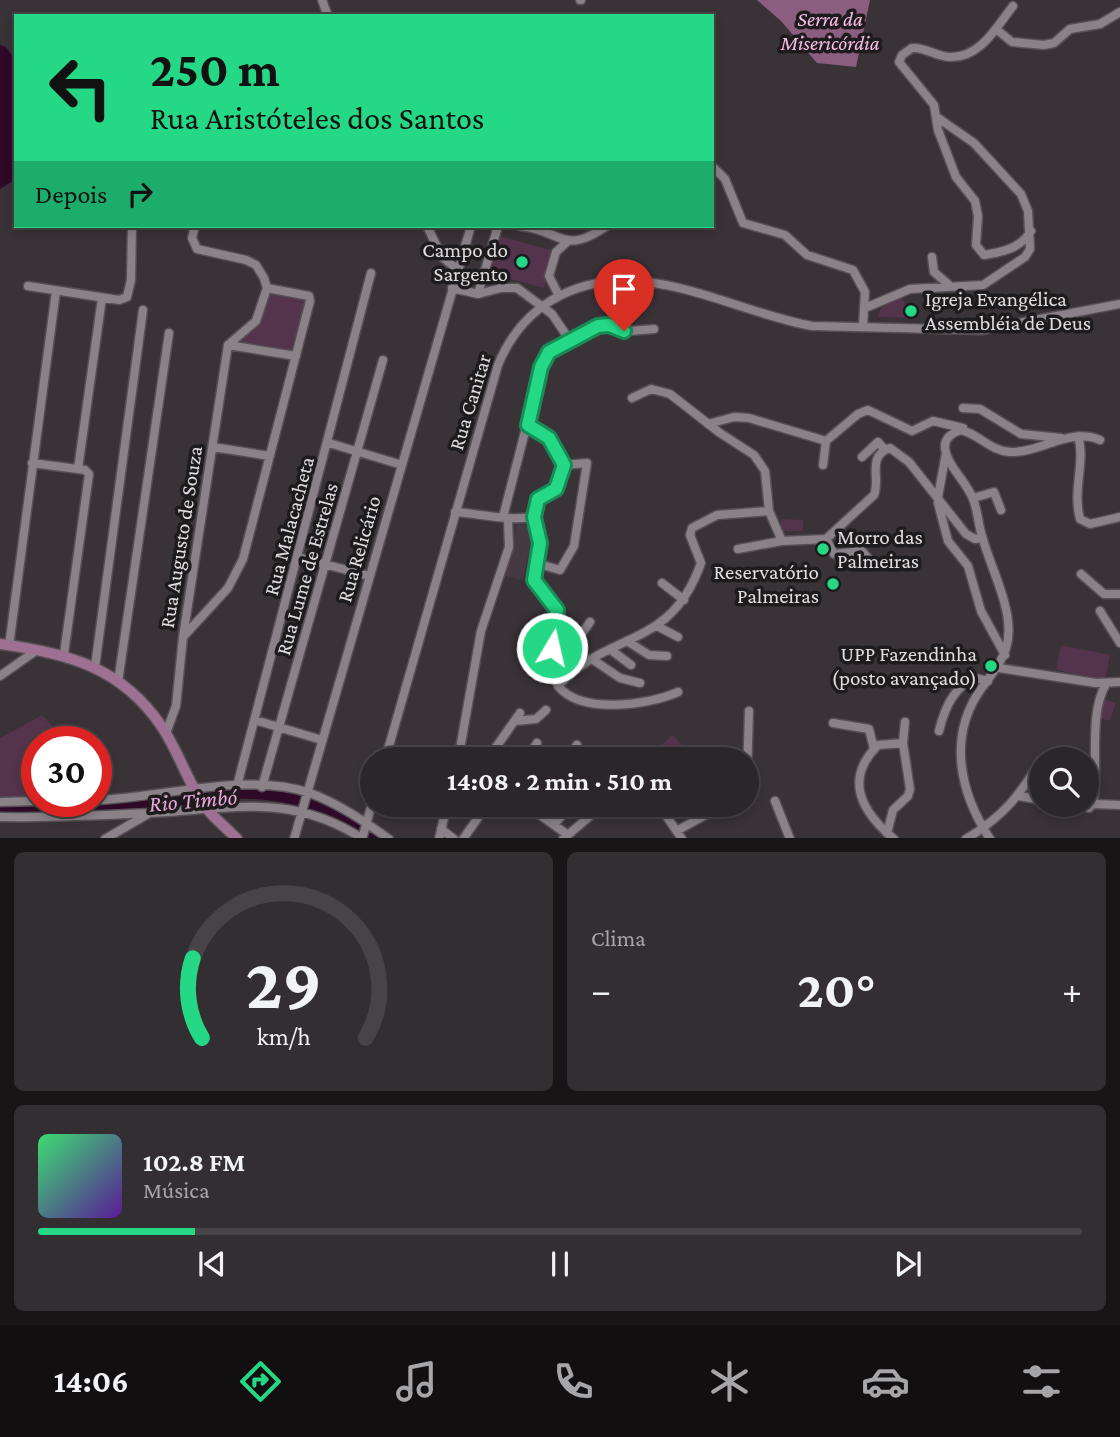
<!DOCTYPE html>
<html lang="pt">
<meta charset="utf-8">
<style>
body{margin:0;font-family:"Crimson Pro",serif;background:#332e31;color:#f1f3f6;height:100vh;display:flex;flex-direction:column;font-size:26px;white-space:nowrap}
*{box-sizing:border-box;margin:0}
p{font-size:23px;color:#a6a5a8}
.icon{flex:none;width:38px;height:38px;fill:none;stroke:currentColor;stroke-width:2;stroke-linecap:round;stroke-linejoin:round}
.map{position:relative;height:838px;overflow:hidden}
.side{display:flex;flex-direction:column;gap:14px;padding:14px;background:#181517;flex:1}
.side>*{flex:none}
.banner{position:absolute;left:14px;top:14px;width:700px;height:214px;border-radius:0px;box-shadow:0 4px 10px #0003,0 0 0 2px #474346;background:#24d886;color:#111;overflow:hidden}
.controls{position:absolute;left:1029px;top:747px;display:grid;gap:14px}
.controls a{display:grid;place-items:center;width:70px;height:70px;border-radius:50%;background:#2b2629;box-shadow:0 4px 10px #0003,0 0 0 2px #474346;font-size:35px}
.speed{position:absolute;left:21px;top:726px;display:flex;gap:14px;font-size:35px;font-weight:700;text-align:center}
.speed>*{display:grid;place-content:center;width:91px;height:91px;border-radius:50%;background:#2b2629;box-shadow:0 4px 10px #0003,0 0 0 2px #474346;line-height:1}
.speed .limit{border:10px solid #d22;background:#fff;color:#111}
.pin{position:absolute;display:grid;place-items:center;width:60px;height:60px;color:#fff;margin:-72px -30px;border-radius:50% 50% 50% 0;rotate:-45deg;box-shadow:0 0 7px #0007}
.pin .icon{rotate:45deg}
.me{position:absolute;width:77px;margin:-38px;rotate:9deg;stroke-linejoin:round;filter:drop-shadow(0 0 5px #0008)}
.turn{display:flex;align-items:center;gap:24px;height:147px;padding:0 21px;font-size:32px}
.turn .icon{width:91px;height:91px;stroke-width:2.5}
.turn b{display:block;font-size:49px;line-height:60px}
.then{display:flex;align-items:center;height:66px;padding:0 21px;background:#0003;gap:14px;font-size:26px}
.big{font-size:52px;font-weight:700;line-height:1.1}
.side .tile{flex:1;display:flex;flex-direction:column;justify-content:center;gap:10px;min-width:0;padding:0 24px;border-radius:10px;background:#332e31}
.side .dial{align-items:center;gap:0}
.dial svg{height:182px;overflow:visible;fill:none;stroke:#474346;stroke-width:7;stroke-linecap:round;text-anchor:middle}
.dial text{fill:#f1f3f6;stroke:none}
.song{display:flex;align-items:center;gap:21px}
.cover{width:84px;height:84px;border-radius:10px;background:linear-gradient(135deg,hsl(140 70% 55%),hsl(270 70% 35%))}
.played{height:7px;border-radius:4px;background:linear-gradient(90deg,#24d886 15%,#474346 15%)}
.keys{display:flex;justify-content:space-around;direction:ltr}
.heat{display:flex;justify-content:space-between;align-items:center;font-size:38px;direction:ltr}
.side .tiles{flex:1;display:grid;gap:14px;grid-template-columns:1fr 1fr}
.tile:last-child{grid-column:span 2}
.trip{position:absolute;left:360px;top:747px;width:399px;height:70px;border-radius:35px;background:#2b2629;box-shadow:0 4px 10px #0003,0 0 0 2px #474346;font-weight:700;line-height:70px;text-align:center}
.tab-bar{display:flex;height:112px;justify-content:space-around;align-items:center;background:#110f10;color:#a6a5a8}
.tab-bar .icon{width:49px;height:49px}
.tab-bar .on{color:#24d886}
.tab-bar b{font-size:32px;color:#f1f3f6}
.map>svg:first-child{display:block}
.built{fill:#463942}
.green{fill:#54334c}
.forest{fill:#8b5d7f}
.water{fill:#2f0928}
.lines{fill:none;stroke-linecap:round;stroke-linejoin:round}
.river{stroke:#2f0928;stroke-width:10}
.minor-casing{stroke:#565055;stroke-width:11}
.major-casing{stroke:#565055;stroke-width:13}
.minor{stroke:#8a8288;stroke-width:8}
.major{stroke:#9e7193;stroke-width:10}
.route-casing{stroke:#178c57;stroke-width:18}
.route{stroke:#24d886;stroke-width:12}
.poi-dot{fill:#24d886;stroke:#1e1b1d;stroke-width:2.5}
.labels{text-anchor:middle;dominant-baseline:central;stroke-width:7;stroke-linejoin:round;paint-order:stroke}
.park-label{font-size:21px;font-style:italic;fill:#f7bee7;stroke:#1e1b1d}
.poi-label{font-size:21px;fill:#e1dce0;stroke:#1e1b1d;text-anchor:end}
.street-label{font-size:21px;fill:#e1dce0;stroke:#1e1b1d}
.water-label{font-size:23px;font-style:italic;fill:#eda6da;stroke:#1e1b1d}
</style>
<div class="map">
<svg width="1120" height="839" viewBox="0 0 1120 839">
<rect width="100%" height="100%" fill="#393237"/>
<path class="built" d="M517 524 530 525 534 529 523 580 505 576Z"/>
<path class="green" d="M500 236 554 251 544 288 489 273Z
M271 290 304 295 308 301 291 350 239 343 258 323Z
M901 296 913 318 877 317 883 305Z
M781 519 803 520V531H781Z
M1061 645 1110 655 1105 680 1056 670Z
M1104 699 1116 703 1110 721 1099 718Z
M42 715 67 742H37V798L0 799V738Z
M673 735 689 753 682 759H645Z"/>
<path class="forest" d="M757 0H870L856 67 817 63 781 21Z"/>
<path class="water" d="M0 45 6 47 16 61V179L0 189Z"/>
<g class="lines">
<path class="river" d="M0 807C52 806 104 808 156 804 178 803 198 797 220 795 277 789 330 804 376 839"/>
<defs>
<path id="minor" d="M322 0 328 16
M580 0H581
M1013 6C997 26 981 58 950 57 937 57 926 47 912 48L902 55 899 62 934 105 938 130 956 177 975 201 978 216 976 245 984 255C1003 252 1021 248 1031 231
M996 29 1012 42 1044 45 1054 43 1070 29 1100 24 1120 12
M712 166 725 179 743 223 785 235 807 255 853 270 865 292 863 326
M195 226 192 238 197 249 246 260 256 265 264 278 267 288 256 321 228 345
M427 226 442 257 458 270
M520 226C564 231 562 256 607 226
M932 257 934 272 948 284
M28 286 119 300 127 297 131 280 132 226
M452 288 478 294 501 288H517L552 314 571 342
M478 294 498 226
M559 296 549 276 556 252 567 242
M865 308 910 289 983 285 1025 257 1030 249 1028 211 1021 194 974 143 938 118
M228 345 296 356
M632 398 651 389 670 394 720 433 754 455 765 471 769 511 782 541
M963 408 980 409 1021 434 1061 438
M708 424 734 417 749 418 826 441 858 414 868 410 912 431 933 421 963 428
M529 425 549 438 564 465 559 484 535 504 534 517 540 537 534 580 557 610 552 648 558 686C581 715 649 705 678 692
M1078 436C1086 461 1072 489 1080 519L1090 524 1120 517
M329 443 402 465
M213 447 270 456
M862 457 878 442 885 450
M32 463 85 470 89 474 64 654
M823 465 826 441
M78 469 102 298
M938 497 946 453
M973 498 994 492 1001 510
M938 503 948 541 968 566 981 611 1005 655
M455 512C482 514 507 521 534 517
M503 517 544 358 555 348 598 326 609 325 629 331 654 329
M826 539 834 554 862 551 875 566
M738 549 782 541 826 539 874 495C881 479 866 456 890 448L909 462 966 534 975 539 982 538
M298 557 369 576
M536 563 560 570 574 546 587 463 564 465
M1081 574 1104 594H1120
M662 583 684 600
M1100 611 1120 643
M657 626 678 637
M183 637 228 588 243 559 310 301 309 296 267 288
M627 641 649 655 667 656
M9 646 56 291
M611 650 631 665
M592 659 620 678 640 683
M95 667 143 310
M999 668 1096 683 1120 682
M575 669 578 639 590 622
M0 676 37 650
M118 682 169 333
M558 686C610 629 670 651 701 563L690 535 692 528 717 515 769 511
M255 720 322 740
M515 721 536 719 546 710
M833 723 869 729 874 749
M939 731C944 710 954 686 975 678L988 681
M166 733 176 706 183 637 228 345
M385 760 498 365C509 338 527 315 552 300 636 250 728 311 812 326L982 330 1120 304
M458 760 481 631 509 547 508 520
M487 760 520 713
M526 760 537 743
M567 760 577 745
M747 776 749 711
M237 786 371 273
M262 787 383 360
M747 790 752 787
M1019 796 1041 800
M96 800C161 798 248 771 310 793 339 804 364 821 389 839
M775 801 790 839
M0 802 37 801
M1093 804 1120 805
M526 805 568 835
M659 805 682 839
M1071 805 1089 808 1093 804C1099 766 1088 714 1106 684
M0 817C50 818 101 815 150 813 231 809 291 792 363 839
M554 825 570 805
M441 829 454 839
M678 830 724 805
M887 833 893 810 908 796 910 789 903 743 905 722
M105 839 148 814
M294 839 471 226
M362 839 373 800
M439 839 447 805
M463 839 487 805
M563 839 603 805
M894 839C862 812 843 780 878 745L903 743
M966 839C1002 817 1020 796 1040 761
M990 839C960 793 947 737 981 689 1004 658 1016 644 1004 601 998 579 988 558 982 536 978 524 978 511 973 499 967 482 947 466 945 448 944 438 953 432 961 430 979 434 990 451 1010 452 1041 453 1069 427 1100 440"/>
<path id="major" d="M0 644C67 653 122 667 162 727 178 751 187 780 203 804 212 817 226 827 237 839"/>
</defs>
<use href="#minor" class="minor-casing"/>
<use href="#major" class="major-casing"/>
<use href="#minor" class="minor"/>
<use href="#major" class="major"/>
</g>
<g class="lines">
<defs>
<path id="route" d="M552 648 557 610 534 580 540 543 534 517 538 499 556 489 564 465 549 438 528 425 541 367 549 352 598 326 609 325 624 331"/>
</defs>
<use href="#route" class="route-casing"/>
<use href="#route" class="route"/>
</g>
<g class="poi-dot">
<circle cx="522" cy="262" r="7"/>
<circle cx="911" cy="311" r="7"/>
<circle cx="823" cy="549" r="7"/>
<circle cx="833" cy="584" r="7"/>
<circle cx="991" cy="666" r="7"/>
</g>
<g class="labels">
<g class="park-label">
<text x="830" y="19">Serra da<tspan x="830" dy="24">Misericórdia</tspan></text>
</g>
<g class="poi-label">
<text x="508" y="250">Campo do<tspan x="508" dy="24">Sargento</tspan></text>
<text x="925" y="299" text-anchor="start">Igreja Evangélica<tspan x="925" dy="24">Assembléia de Deus</tspan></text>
<text x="837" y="537" text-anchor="start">Morro das<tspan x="837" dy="24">Palmeiras</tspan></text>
<text x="819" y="572">Reservatório<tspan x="819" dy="24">Palmeiras</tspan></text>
<text x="977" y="654">UPP Fazendinha<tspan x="977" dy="24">(posto avançado)</tspan></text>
</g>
<g class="street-label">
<text transform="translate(470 402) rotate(-73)">Rua Canitar</text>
<text transform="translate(289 526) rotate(-75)">Rua Malacacheta</text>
<text transform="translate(181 537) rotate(-81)">Rua Augusto de Souza</text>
<text transform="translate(359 549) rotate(-74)">Rua Relicário</text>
<text transform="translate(307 569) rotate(-74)">Rua Lume de Estrelas</text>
</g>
<g class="water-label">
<text transform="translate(193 800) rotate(-5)">Rio Timbó</text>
</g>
</g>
</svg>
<div class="controls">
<a><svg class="icon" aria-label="search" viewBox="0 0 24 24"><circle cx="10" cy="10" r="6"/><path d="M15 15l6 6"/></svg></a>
</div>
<div class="speed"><div class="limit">30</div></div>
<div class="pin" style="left:624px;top:331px;background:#d93025"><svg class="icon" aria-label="arrive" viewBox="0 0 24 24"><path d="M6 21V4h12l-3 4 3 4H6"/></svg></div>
<svg class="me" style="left:552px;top:648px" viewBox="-20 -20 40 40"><circle r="17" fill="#24d886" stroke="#fff" stroke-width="3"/><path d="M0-11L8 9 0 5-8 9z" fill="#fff"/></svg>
<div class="trip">14:08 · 2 min · 510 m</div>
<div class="banner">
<div class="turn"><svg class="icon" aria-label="left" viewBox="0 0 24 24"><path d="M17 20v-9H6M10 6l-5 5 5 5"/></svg><div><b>250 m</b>Rua Aristóteles dos Santos</div></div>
<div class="then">Depois<svg class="icon" aria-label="right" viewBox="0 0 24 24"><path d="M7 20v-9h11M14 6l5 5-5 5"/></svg></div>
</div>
</div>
<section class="side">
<div class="tiles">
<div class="tile dial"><svg viewBox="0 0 100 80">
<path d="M14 69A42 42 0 1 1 86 69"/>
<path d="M14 69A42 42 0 0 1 10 34" stroke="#24d886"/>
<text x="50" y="56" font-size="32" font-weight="700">29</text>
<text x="50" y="72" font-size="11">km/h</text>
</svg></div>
<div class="tile"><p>Clima</p>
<div class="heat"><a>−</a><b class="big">20°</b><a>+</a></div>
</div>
<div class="tile">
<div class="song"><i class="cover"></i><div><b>102.8 FM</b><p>Música</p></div></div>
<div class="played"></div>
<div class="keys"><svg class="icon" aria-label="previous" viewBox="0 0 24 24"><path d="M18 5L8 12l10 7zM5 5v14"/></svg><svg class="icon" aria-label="pause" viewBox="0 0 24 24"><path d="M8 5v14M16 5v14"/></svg><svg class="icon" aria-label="next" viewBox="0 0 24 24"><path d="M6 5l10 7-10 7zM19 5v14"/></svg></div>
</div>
</div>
</section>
<nav class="tab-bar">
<b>14:06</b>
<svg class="icon on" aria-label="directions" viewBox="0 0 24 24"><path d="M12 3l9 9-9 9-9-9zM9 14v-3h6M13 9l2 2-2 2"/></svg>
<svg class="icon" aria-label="music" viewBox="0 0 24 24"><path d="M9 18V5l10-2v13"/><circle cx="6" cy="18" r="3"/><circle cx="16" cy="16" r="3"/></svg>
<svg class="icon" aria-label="phone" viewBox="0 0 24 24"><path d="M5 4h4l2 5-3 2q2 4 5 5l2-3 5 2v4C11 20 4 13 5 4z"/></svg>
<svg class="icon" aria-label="climate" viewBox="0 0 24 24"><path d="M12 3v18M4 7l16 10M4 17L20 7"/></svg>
<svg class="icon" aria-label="car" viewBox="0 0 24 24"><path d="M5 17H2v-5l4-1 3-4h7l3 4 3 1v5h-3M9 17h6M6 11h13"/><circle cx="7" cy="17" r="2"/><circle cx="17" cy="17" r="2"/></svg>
<svg class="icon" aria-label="filters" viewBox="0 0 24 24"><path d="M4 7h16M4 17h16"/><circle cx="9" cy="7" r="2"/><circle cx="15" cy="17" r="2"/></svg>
</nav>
